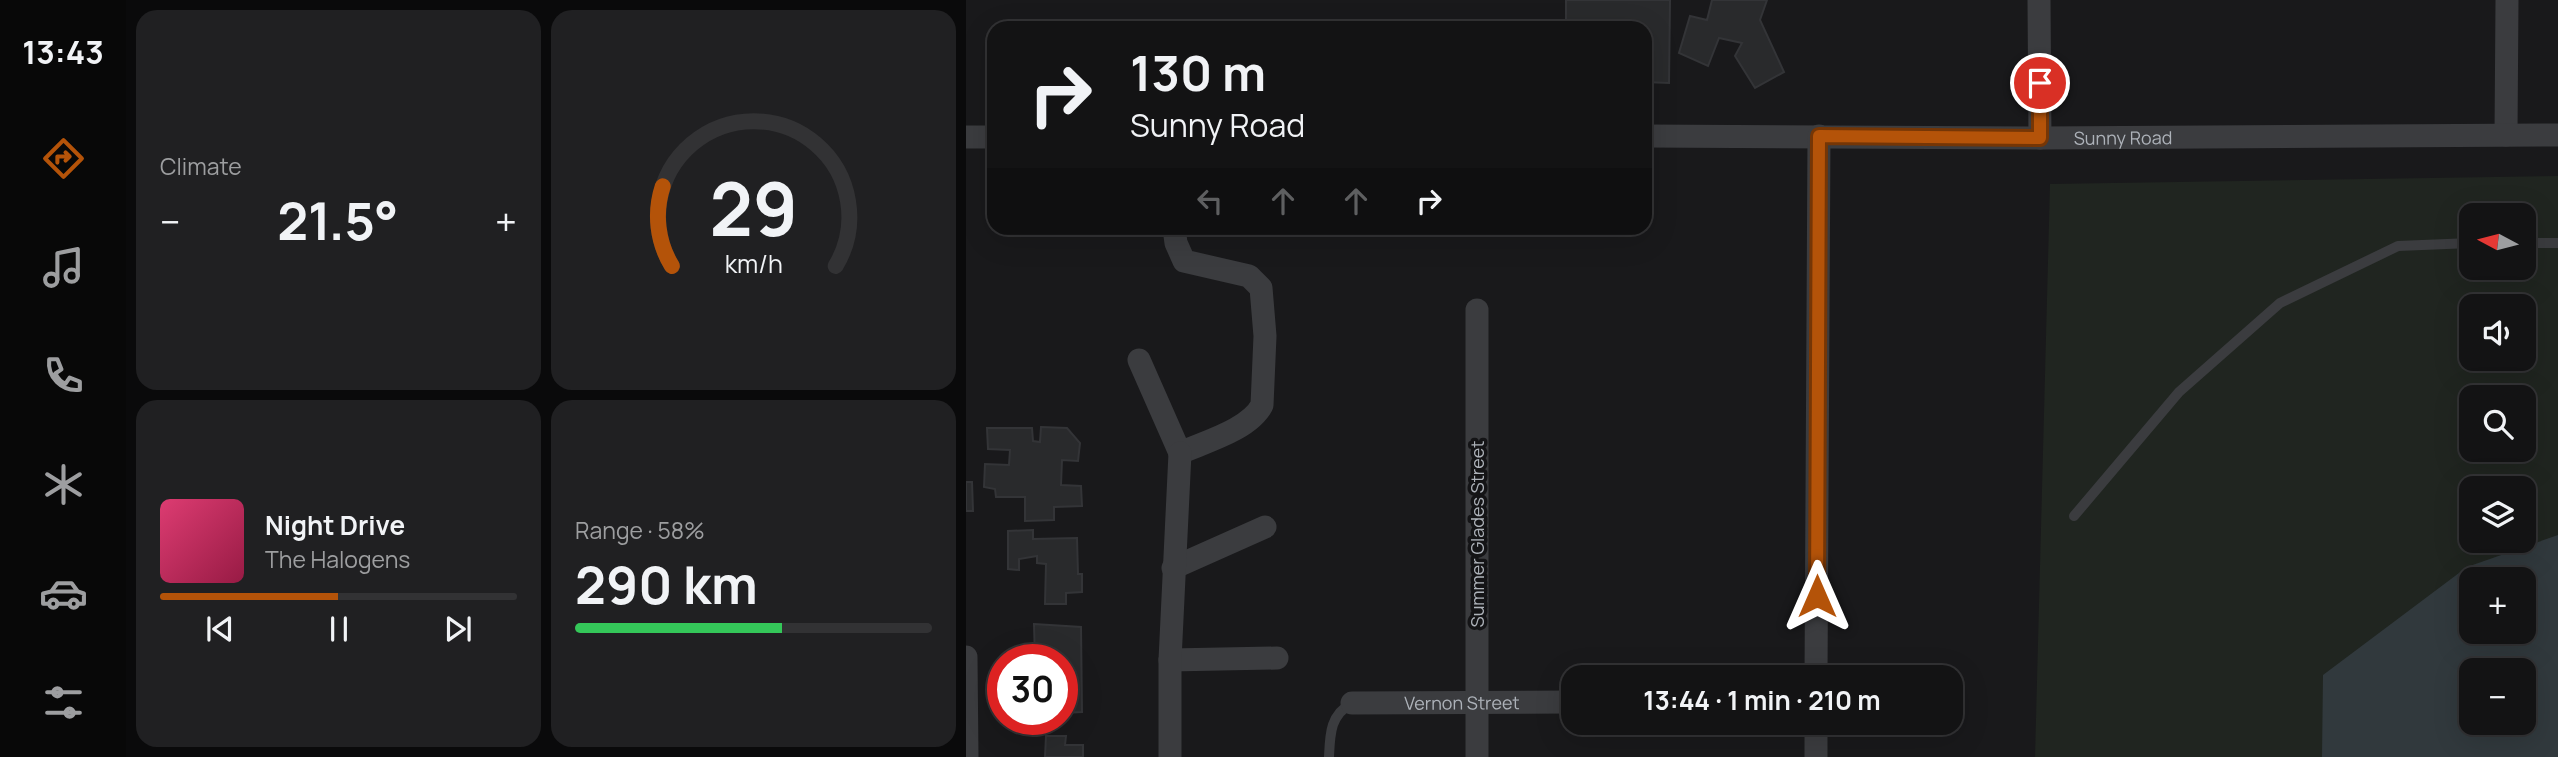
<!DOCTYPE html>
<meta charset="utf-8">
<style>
body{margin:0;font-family:Manrope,sans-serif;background:#202022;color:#f1f3f6;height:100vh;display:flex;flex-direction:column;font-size:26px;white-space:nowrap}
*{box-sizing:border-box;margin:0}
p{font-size:23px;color:#9d9ea0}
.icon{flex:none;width:38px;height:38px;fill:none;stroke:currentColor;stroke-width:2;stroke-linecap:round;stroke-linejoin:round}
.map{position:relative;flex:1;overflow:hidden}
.side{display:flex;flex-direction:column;gap:10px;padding:10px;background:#0a0a0b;width:840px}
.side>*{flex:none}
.top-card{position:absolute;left:21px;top:21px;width:665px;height:214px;border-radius:21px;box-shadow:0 7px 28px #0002,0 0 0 2px #323234;background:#131314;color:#f1f3f6;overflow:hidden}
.needle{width:46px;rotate:277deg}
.tools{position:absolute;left:1493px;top:203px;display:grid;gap:14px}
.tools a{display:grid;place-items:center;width:77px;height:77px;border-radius:14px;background:#131314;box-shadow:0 7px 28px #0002,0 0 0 2px #323234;font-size:35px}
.speed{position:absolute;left:21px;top:644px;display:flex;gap:14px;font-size:35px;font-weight:700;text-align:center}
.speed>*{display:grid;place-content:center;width:91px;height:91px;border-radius:50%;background:#131314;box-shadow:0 7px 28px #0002,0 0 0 2px #323234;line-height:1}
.speed .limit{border:10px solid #d22;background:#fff;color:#111}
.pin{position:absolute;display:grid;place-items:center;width:60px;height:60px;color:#fff;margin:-30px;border:4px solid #fff;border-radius:50%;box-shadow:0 2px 7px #0007}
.me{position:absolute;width:77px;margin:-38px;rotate:0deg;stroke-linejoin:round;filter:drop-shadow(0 0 5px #0008)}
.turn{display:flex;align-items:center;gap:24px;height:147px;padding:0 28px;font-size:32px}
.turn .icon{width:91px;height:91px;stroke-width:2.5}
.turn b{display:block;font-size:49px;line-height:60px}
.lanes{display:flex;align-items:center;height:66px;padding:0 28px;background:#0003;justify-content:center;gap:35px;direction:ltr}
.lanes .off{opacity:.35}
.big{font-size:52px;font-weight:700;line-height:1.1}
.side .widget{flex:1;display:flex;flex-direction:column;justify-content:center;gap:10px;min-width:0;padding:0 24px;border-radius:21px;background:#202022}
.side .dial{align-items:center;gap:0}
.dial svg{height:182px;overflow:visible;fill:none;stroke:#323234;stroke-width:7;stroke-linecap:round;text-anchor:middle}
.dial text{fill:#f1f3f6;stroke:none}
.song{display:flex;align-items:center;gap:21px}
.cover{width:84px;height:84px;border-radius:10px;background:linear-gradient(135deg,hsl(340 70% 55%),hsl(340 70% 35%))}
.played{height:7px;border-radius:4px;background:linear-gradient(90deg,#b45309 50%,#323234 50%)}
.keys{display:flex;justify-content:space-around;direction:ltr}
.heat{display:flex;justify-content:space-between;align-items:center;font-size:38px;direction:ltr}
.charge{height:10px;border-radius:5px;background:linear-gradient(90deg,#34c759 58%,#323234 0)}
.side .tiles{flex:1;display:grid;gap:10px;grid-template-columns:repeat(2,1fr)}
.trip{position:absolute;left:595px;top:665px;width:402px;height:70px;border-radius:21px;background:#131314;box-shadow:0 7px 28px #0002,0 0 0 2px #323234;font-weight:700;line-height:70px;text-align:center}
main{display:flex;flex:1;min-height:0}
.tab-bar{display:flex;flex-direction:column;width:126px;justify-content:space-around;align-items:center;background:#080808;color:#9d9ea0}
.tab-bar .icon{width:49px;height:49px}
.tab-bar .on{color:#b45309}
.tab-bar b{font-size:32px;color:#f1f3f6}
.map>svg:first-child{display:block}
.green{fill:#202520;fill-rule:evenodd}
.water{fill:#31393d;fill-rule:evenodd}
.building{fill:#292a2c;stroke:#333437;stroke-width:2}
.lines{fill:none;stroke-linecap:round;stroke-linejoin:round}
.service{stroke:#3b3c3f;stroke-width:10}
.minor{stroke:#3b3c3f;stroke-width:23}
.route-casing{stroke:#753606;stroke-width:18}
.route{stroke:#b45309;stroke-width:12}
.labels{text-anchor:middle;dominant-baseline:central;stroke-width:7;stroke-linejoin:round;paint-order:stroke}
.street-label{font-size:18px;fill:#adb2b9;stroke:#141416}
</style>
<main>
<nav class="tab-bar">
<b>13:43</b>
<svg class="icon on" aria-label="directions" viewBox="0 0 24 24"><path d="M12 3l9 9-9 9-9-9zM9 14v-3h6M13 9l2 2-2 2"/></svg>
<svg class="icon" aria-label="music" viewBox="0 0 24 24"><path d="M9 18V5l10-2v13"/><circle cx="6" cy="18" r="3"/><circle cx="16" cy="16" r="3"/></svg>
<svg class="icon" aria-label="phone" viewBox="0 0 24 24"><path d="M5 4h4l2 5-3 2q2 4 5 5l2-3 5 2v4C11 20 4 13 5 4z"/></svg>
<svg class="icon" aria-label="climate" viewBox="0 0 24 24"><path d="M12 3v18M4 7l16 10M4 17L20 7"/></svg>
<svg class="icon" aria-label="car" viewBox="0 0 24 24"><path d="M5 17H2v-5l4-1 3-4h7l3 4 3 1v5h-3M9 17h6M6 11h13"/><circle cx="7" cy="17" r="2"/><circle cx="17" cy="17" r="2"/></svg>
<svg class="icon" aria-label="filters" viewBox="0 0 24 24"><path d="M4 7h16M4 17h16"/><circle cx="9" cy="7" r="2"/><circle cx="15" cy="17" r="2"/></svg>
</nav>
<section class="side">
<div class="tiles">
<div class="widget"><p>Climate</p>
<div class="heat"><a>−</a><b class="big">21.5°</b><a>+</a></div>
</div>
<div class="widget dial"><svg viewBox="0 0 100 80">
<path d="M14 69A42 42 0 1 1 86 69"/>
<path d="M14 69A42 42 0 0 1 10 34" stroke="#b45309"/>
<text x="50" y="56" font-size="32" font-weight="700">29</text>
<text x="50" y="72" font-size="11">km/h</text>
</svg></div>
<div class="widget">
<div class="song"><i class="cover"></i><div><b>Night Drive</b><p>The Halogens</p></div></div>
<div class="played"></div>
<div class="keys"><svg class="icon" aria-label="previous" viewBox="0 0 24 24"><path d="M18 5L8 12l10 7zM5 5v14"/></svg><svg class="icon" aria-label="pause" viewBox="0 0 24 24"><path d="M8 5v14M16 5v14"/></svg><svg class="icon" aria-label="next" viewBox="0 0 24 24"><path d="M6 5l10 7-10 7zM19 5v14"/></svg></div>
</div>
<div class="widget"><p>Range · 58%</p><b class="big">290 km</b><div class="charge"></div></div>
</div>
</section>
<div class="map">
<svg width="1592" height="757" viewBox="0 0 1592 757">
<rect width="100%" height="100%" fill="#19191b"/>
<path class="green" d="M1592 176V757H1069L1084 184ZM1505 215H1558V268H1505ZM1505 306H1558V359H1505ZM1505 397H1558V450H1505ZM1505 488H1558V541H1505ZM1505 579H1558V632H1505ZM1505 670H1558V723H1505Z"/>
<path class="water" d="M1592 535V757H1356L1357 675 1501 567ZM1505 579H1558V632H1505ZM1558 670V723H1505V670Z"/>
<path class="building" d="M600 0H704L703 83 679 82V28H600Z
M746 0H801L794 20 818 72 789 88 769 56 776 43 753 38 742 66 713 53 724 16 741 20Z
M75 427 101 428 114 443 112 461 96 460 95 485 115 486 116 506 88 507V520L59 521V497H30L29 489 18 487 19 464 43 465 44 450 22 449 21 428H66L67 441 74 442Z
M0 482H6L7 511H0Z
M67 530V539L111 538 112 574H116V592L100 593V604H79L80 564 71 563V556L53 559V570L42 569V531Z
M68 624 115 627 116 712 96 713V660H69Z
M80 736H100L99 745H117V757H79Z"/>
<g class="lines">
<path class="service" d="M1558 243H1592
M1108 516 1213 392 1314 303 1432 246 1505 243
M363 757C364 734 364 715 386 703"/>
<g class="minor">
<path d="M1073 0 1074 138"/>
<path d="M1540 135 1541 0"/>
<path id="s1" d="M679 136 1074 138 1592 135"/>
<path d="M0 137H28"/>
<path d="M173 360 214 453C238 442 283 430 296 405L299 336 295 288 283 276 218 261 210 243 208 228"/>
<path d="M207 568 299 527"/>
<path d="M0 657 1 757"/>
<path d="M204 660 311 658"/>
<path d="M850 677 853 136"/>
<path id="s2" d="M386 703 607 702"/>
<path d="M850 723V757"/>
<path d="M204 757V660L214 453"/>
<path d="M511 757V310"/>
</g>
</g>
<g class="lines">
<defs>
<path id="route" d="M851 596 853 136 1074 138V83"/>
</defs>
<use href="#route" class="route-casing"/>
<use href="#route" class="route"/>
</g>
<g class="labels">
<g class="street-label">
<text stroke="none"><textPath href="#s1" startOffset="478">Sunny Road</textPath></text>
<text transform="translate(511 534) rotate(-90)">Summer Glades Street</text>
<text stroke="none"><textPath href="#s2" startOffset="110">Vernon Street</textPath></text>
</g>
</g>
</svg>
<div class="tools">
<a><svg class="needle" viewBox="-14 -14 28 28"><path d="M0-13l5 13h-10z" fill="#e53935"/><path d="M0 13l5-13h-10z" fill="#9d9ea0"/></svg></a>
<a><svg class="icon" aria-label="sound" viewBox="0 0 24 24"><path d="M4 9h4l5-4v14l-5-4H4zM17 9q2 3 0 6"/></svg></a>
<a><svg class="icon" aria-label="search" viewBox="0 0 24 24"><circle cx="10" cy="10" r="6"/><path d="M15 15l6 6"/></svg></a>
<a><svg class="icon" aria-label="layers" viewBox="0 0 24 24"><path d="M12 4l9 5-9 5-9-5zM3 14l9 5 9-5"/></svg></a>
<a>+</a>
<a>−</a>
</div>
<div class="speed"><div class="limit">30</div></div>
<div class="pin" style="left:1074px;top:83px;background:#d93025"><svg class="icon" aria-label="arrive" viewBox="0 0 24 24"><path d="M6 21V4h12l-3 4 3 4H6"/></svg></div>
<svg class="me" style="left:851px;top:596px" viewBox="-20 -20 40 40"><path d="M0-17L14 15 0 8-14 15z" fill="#b45309" stroke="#fff" stroke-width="4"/></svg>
<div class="trip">13:44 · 1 min · 210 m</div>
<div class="top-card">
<div class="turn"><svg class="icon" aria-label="right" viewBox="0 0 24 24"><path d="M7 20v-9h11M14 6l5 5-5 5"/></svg><div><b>130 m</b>Sunny Road</div></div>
<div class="lanes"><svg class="icon off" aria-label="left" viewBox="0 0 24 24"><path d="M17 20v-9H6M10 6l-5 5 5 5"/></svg><svg class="icon off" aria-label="ahead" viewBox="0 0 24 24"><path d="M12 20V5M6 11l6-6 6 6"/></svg><svg class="icon off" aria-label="ahead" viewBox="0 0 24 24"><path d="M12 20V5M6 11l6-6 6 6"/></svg><svg class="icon" aria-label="right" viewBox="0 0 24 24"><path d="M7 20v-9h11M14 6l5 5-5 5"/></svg></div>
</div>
</div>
</main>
